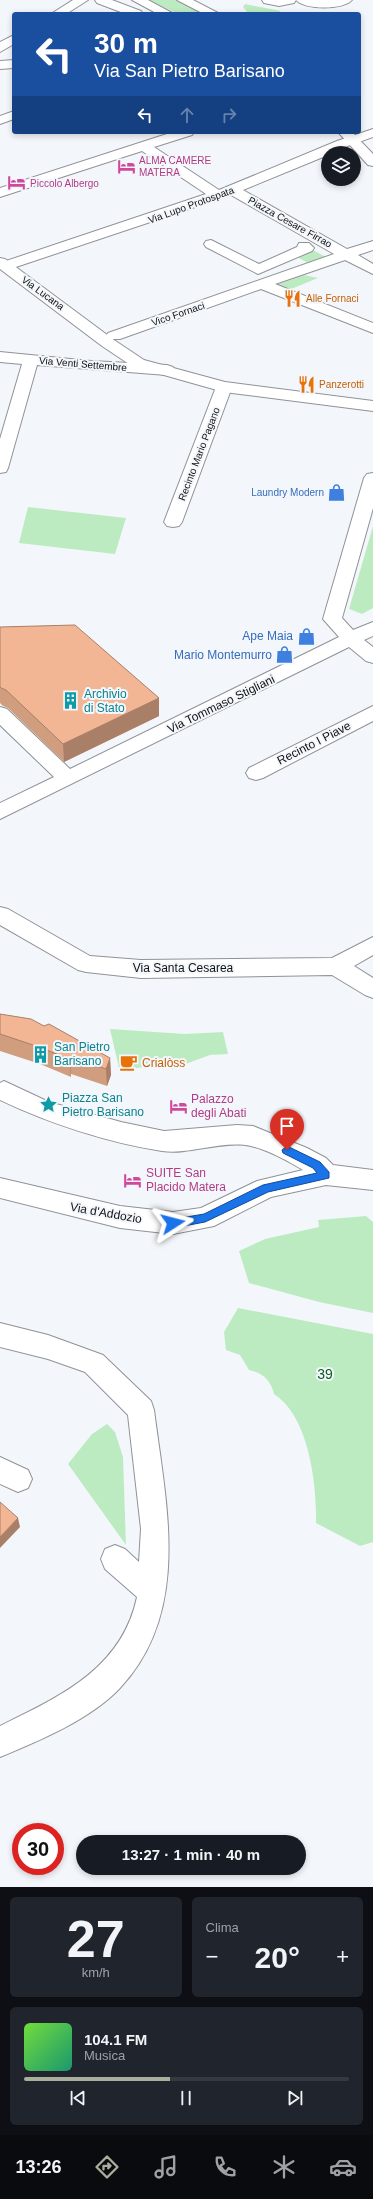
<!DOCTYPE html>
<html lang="it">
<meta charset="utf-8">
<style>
body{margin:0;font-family:Arial,sans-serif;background:#20242c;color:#f1f3f6;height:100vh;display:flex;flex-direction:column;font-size:15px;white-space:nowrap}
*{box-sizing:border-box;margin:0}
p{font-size:13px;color:#9ea1a6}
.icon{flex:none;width:22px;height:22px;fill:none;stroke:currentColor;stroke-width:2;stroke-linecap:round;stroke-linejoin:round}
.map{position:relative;height:1887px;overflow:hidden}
.side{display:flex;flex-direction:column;gap:10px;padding:10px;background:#0d0f14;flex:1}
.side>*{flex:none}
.banner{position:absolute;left:12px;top:12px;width:349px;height:122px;border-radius:4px;box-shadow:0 2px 6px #0003;background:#1a4fa0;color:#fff;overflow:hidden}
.buttons{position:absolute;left:321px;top:146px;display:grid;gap:8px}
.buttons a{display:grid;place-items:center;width:40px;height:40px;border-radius:50%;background:#171b24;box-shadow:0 2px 6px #0003;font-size:20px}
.speed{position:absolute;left:12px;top:1823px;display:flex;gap:8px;font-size:20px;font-weight:700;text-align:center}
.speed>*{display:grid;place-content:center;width:52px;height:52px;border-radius:50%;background:#171b24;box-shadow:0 2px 6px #0003;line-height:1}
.speed .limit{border:6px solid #d22;background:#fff;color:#111}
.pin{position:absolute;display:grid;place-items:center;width:34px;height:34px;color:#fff;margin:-41px -17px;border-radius:50% 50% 50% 0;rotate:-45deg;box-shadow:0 0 4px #0007}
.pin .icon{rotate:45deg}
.me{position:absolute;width:44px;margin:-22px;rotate:81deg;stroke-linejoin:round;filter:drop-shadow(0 0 3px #0008)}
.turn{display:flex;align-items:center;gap:14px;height:84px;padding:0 16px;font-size:18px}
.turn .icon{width:52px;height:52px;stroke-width:2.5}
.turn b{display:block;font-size:28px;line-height:34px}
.lanes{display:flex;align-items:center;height:38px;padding:0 16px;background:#0003;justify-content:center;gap:20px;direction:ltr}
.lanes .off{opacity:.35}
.big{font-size:30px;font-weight:800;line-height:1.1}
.side .card{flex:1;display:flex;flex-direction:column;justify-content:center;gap:6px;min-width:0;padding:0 14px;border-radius:6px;background:#20242c}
.side .dial{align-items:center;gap:0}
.dial b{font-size:52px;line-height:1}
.song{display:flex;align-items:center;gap:12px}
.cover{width:48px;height:48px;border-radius:6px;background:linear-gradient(135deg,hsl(100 70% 55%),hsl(160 70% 35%))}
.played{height:4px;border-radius:2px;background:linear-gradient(90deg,#a9af9a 45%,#363941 45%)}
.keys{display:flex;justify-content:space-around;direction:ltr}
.heat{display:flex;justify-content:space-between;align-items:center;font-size:22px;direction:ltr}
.side .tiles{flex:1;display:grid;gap:10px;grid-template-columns:1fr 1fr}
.card:last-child{grid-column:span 2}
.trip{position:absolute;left:76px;top:1835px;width:230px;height:40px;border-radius:20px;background:#171b24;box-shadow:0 2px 6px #0003;font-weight:800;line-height:40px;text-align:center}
.dock{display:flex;height:64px;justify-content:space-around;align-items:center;background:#090b0e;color:#9ea1a6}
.dock .icon{width:28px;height:28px}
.dock .current{color:#a9af9a}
.dock b{font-size:18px;color:#f1f3f6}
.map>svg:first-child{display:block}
.green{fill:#bdebc1}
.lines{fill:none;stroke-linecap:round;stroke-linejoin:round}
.street-casing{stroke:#8f9296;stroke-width:2}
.secondary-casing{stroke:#8f9296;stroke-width:2}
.street{fill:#fff;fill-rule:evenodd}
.secondary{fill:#fff;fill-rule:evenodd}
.wall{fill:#d09d7f}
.shaded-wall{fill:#a97f68}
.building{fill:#f2b694;stroke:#a97f68}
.route{fill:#1a73e8;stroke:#114b97}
.labels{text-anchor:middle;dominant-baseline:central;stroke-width:4;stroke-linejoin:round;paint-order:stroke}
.far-hotel-label{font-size:10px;fill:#b23c85;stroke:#f3f7fb;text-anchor:start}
.far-street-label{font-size:10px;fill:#111213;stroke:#f3f7fb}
.far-food-label{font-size:10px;fill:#c56008;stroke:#f3f7fb;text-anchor:start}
.far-shop-label{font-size:10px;fill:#366cbe;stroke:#f3f7fb;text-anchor:end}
.shop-label{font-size:12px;fill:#366cbe;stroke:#f3f7fb;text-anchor:end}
.culture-label{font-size:12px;fill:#0d838f;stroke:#f3f7fb;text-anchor:start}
.street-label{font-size:12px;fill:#111213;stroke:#f3f7fb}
.food-label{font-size:12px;fill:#c56008;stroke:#f3f7fb;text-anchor:start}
.hotel-label{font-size:12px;fill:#b23c85;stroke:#f3f7fb;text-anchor:start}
.near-park-label{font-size:14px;fill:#0e5b23;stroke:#f3f7fb}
</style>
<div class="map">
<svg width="373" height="1887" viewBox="0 0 373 1887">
<rect width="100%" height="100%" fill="#f3f7fb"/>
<path class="green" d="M147 0H177L206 14H179Z
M245 4 281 11 276 14H249L243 7Z
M311 249 328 258 310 264 295 256Z
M304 275 318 278 291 289 273 286Z
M28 507 126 518 115 554 19 543Z
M373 526V608L362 614 349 609Z
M110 1029 185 1034 223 1032 228 1054 210 1055 172 1069C157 1060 136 1072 119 1068Z
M366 1216 373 1222V1313L319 1302 249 1283 239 1251 265 1239 319 1227 318 1220Z
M238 1308 373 1334V1542L360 1546 316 1523C317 1485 309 1416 274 1394 271 1381 263 1373 249 1370L240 1355 226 1350 224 1332Z
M107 1424 115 1432 123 1457 126 1545 68 1464 92 1434Z"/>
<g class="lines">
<defs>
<path id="street" d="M73 0H88L66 14H51Z
M95 0H112L141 11 143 14H126L97 3Z
M296 0H352C344 10 304 10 296 0Z
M14 35V44L0 52V42Z
M14 60V68L0 69V61Z
M14 111V119L0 124V116Z
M373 129V137L328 153V155L243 190 347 249 373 241V250L358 255 373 264V274L345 260 275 284 373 323V333L261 289 120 339H108L106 336 108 333 334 254 231 195 10 269H0V263L206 194 142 151 0 197V188L173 132H194L192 135 154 147 219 190 337 141Z
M211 240 259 264 297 247 299 243H309L314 248 312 251 258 274 206 247 204 244 206 241Z
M0 352 91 361 167 365 173 367 175 370 173 373 167 375 37 365 8 468 6 472 0 473V439L22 364 0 362Z
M224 382 230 384 232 387 182 522 179 526 173 527 167 526 164 522 216 387 218 384Z
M373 473V508L342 618 353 630 373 622V636L364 640 373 647V663L366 661 349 647 0 819V803L54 777 0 725V707L7 709 70 769 339 637 323 619 364 478 367 474Z
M373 706V721L263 778 256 780 249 778 246 773 249 768Z
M0 907 8 909 90 956 141 960 332 958 373 937V955L354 966 373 978V998L365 995 332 975 141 978 86 972 78 970 0 925Z
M4 1081 49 1102 121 1122 164 1131 237 1125 253 1126 307 1148 326 1158 333 1165 373 1170V1190L326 1185 271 1197 214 1226 173 1234 120 1228 0 1198V1178L120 1206 173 1212 201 1208 257 1181 303 1170C288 1161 268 1150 251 1146 222 1140 191 1155 162 1151 109 1143 48 1123 0 1100V1083Z
M0 1323 48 1335 103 1355 151 1401 154 1410C166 1504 192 1611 120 1688 91 1719 39 1741 0 1757V1726C59 1697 122 1669 137 1597L105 1569 101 1559 105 1549 115 1545 125 1549 139 1562 141 1529 128 1415 85 1372 48 1359 0 1347Z
M0 1457 28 1470 32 1479 28 1488 18 1492 0 1484Z"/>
<path id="secondary" d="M132 0H148L174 14H158Z
M177 0H193L220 14H204Z
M262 0H296L294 3 279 6 264 3Z
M338 132H352L373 154V166L368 165Z
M0 258 5 259 114 340 144 360 225 382 373 401V411L224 392 132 366 102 346 0 269Z"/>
</defs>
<use href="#street" class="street-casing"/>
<use href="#secondary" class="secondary-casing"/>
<use href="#street" class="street"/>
<use href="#secondary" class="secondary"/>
</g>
<path class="wall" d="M0 627 159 698V716L64 762 8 708 3 706 0 703Z
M0 1014 44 1026 110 1058 111 1075 107 1086 71 1074V1077L40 1064 0 1051Z"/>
<path class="shaded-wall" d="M159 698V716L64 762 63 744Z
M70 1057 71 1074V1077L69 1059Z
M110 1058 111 1075 107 1086 106 1069Z
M18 1518 20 1527 0 1548V1537Z"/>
<path class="building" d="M75 625 159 698 63 744 6 690 1 688 0 687V627Z
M0 1014 31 1019 44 1026 49 1024 110 1058 106 1069 70 1057 69 1059 39 1047 0 1034Z
M0 1502 18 1518 0 1537Z"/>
<path class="route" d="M287 1146 320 1162 329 1172V1178L268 1192 205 1222 173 1228 169 1226V1220L204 1214 263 1185 317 1173 313 1168 283 1153 282 1150Z"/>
<defs>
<symbol id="hotel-bare" viewBox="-9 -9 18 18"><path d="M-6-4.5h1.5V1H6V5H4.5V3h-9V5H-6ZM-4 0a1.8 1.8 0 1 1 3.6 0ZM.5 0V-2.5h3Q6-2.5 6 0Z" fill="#d1479c" stroke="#f3f7fb" stroke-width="2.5" paint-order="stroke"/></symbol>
<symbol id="restaurant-bare" viewBox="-9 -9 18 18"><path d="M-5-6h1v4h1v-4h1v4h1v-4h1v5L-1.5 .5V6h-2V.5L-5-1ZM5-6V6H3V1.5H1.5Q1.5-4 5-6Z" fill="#e8710a" stroke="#f3f7fb" stroke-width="2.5" paint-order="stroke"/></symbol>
<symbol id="shop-bare" viewBox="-9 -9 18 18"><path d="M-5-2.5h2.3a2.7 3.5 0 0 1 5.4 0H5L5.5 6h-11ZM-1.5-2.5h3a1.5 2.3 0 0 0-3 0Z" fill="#3f7fe0" stroke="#f3f7fb" stroke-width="2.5" paint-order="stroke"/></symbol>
<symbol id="building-bare" viewBox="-9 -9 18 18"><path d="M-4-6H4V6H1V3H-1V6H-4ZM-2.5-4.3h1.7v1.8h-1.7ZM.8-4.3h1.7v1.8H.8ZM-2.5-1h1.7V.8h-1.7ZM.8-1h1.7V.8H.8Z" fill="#0f9aa8" stroke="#f3f7fb" stroke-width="2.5" paint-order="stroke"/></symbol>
<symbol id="cafe-bare" viewBox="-9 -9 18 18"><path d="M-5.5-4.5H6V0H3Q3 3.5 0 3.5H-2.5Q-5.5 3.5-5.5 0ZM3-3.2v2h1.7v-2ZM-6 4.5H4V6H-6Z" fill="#e8710a" stroke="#f3f7fb" stroke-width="2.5" paint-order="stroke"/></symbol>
<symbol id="sight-bare" viewBox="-9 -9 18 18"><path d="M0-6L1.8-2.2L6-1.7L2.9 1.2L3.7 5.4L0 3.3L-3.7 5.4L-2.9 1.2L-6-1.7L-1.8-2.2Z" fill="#0f9aa8" stroke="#f3f7fb" stroke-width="2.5" paint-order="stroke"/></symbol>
</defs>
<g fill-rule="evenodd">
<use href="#hotel-bare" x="114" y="154" width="25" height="25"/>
<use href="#hotel-bare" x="4" y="170" width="25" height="25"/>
<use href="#restaurant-bare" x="280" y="286" width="25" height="25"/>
<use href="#restaurant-bare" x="294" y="372" width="25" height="25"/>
<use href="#shop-bare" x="324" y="480" width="25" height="25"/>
<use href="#shop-bare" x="294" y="624" width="25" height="25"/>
<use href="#shop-bare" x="272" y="642" width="25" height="25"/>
<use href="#building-bare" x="58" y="688" width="25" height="25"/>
<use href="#building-bare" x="28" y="1042" width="25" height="25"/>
<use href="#cafe-bare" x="116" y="1050" width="25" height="25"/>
<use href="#sight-bare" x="36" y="1092" width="25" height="25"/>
<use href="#hotel-bare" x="166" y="1094" width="25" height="25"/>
<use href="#hotel-bare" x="120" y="1168" width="25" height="25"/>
</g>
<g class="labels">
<g class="far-hotel-label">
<text x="139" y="160">ALMA CAMERE<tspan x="139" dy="12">MATERA</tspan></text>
<text x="30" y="183">Piccolo Albergo</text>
</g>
<g class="far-street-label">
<text transform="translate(191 205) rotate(-20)">Via Lupo Protospata</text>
<text transform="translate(290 222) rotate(29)">Piazza Cesare Firrao</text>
<text transform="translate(43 293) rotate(36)">Via Lucana</text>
<text transform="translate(178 314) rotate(-19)">Vico Fornaci</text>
<text transform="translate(83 364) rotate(5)">Via Venti Settembre</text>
<text transform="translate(199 454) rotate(-69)">Recinto Mario Pagano</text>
</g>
<g class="far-food-label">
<text x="306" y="298">Alle Fornaci</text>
<text x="319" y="384">Panzerotti</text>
</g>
<g class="far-shop-label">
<text x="324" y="492">Laundry Modern</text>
</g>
<g class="shop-label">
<text x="293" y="636">Ape Maia</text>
<text x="272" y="655">Mario Montemurro</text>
</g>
<g class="culture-label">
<text x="84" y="694">Archivio<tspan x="84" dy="14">di Stato</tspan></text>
<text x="54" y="1047">San Pietro<tspan x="54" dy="14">Barisano</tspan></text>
<text x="62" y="1098">Piazza San<tspan x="62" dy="14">Pietro Barisano</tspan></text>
</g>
<g class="street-label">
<text transform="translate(221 704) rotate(-26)">Via Tommaso Stigliani</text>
<text transform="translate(314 743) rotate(-27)">Recinto I Piave</text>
<text x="183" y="968">Via Santa Cesarea</text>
<text transform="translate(106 1213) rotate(10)">Via d'Addozio</text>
</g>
<g class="food-label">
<text x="142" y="1063">Crialòss</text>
</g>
<g class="hotel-label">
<text x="191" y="1099">Palazzo<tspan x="191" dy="14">degli Abati</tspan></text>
<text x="146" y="1173">SUITE San<tspan x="146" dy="14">Placido Matera</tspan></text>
</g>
<g class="near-park-label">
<text x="325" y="1374">39</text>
</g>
</g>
</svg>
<div class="buttons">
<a><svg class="icon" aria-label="layers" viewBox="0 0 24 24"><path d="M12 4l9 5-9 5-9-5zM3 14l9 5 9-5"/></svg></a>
</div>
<div class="speed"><div class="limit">30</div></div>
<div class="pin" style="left:287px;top:1150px;background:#d93025"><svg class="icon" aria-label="arrive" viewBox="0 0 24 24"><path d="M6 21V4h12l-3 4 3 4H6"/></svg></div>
<svg class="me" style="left:173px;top:1223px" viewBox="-20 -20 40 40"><path d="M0-17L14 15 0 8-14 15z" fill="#1a73e8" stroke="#fff" stroke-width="4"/></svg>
<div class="trip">13:27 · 1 min · 40 m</div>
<div class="banner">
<div class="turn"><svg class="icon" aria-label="left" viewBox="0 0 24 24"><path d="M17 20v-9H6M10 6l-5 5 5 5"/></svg><div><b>30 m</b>Via San Pietro Barisano</div></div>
<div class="lanes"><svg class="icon" aria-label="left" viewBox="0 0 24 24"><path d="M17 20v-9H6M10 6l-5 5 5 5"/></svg><svg class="icon off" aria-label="ahead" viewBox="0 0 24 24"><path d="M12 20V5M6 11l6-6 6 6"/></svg><svg class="icon off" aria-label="right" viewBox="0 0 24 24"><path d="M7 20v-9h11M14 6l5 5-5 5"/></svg></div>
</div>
</div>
<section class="side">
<div class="tiles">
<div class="card dial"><b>27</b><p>km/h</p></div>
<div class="card"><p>Clima</p>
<div class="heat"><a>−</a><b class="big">20°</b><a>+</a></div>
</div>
<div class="card">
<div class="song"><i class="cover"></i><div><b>104.1 FM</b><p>Musica</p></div></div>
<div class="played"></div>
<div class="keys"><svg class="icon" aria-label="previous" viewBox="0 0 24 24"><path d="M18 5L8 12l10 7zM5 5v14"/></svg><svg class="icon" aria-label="pause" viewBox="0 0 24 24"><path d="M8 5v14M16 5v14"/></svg><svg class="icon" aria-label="next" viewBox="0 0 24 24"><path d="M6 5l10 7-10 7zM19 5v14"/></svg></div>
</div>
</div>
</section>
<nav class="dock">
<b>13:26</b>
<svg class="icon current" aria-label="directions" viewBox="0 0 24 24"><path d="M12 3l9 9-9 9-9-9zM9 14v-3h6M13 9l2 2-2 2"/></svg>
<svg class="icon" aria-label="music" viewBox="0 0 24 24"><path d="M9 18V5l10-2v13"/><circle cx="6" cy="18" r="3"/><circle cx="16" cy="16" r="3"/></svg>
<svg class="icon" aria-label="phone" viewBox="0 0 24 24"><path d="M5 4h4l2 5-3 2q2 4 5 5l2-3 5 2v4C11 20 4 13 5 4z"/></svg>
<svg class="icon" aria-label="climate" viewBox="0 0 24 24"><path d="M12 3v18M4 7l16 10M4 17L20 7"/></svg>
<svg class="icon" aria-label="car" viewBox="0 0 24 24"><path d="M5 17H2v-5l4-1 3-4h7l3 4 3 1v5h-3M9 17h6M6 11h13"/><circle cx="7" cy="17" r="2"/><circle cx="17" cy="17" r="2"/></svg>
</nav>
